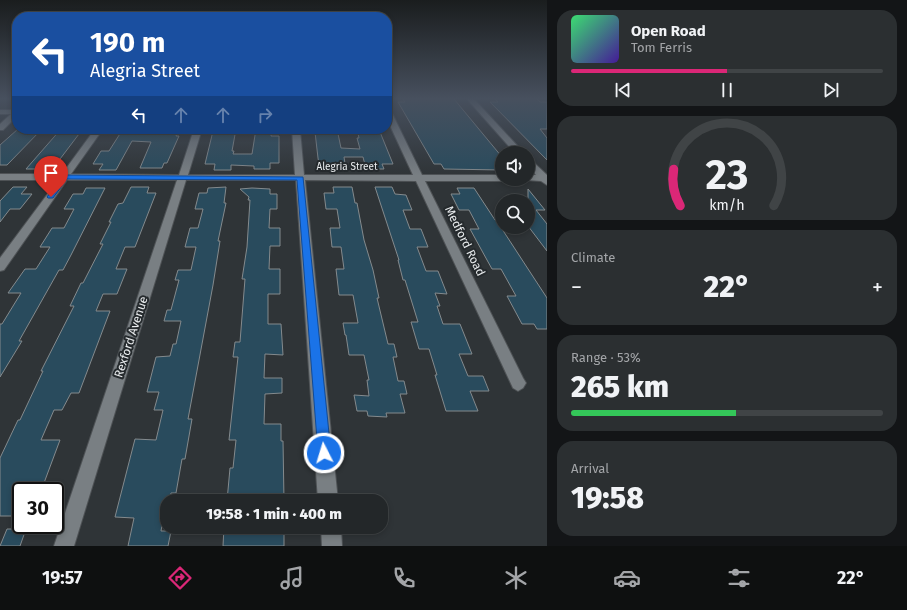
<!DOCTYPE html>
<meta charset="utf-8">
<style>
body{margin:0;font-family:"Fira Sans",sans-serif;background:#2b2f31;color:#f1f3f6;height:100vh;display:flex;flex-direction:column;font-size:15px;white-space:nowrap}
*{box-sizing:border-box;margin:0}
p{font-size:13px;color:#a3a5a8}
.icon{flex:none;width:22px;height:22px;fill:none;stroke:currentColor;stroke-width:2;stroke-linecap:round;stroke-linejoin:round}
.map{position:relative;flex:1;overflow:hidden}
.sheet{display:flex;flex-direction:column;gap:10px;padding:10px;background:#131517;width:360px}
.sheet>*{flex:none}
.banner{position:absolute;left:12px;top:12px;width:380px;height:122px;border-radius:16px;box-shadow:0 2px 6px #0003,0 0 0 1px #404446;background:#1a4fa0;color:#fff;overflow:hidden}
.tools{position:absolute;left:495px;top:146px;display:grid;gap:8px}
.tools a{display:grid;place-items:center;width:40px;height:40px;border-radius:50%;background:#232729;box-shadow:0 2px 6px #0003,0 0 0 1px #404446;font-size:20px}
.speed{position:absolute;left:12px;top:482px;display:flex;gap:8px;font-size:20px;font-weight:700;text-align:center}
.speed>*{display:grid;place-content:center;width:52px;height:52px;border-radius:50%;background:#232729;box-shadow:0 2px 6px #0003,0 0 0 1px #404446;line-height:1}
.speed .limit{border:2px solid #111;border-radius:6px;background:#fff;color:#111}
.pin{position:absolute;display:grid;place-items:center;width:34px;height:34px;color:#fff;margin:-41px -17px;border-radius:50% 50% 50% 0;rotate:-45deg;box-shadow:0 0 4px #0007}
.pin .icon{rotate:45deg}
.me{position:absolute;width:44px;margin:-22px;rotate:355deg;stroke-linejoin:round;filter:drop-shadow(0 0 3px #0008)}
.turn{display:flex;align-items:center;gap:14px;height:84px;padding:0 12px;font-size:18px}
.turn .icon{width:52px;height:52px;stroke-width:2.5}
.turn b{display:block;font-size:28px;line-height:34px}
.lanes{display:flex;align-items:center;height:38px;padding:0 12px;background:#0003;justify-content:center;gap:20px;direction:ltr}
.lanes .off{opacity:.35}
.big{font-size:30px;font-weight:800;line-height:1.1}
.sheet .card{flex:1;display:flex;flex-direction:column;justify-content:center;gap:6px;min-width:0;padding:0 14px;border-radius:16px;background:#2b2f31}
.sheet .dial{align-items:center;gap:0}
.dial svg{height:104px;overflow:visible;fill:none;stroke:#404446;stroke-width:7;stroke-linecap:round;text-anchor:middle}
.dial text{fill:#f1f3f6;stroke:none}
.song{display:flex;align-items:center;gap:12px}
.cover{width:48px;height:48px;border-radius:6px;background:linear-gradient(135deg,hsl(140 70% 55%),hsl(260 70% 35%))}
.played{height:4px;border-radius:2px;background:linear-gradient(90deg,#db2777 50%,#404446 50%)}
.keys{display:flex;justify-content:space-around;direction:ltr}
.heat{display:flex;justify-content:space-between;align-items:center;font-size:22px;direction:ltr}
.charge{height:6px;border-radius:3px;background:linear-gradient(90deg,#34c759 53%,#404446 0)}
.trip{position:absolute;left:160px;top:494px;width:228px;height:40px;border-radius:16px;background:#232729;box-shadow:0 2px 6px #0003,0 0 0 1px #404446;font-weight:800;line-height:40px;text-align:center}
.dock{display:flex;height:64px;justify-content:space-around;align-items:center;background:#0e1010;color:#a3a5a8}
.dock .icon{width:28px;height:28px}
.dock .active{color:#db2777}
.dock b{font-size:18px;color:#f1f3f6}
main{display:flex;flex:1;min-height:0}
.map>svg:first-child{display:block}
.building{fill:#294b5d;stroke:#848a8d}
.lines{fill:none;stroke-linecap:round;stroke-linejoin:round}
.minor-casing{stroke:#4e5255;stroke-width:2}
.minor{fill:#797f83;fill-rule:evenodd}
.route{fill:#1a73e8;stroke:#114b97}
.labels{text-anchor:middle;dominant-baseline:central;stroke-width:4;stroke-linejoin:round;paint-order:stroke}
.far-street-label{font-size:10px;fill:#e9ecee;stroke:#252a2d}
.street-label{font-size:12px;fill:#e9ecee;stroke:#252a2d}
</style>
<main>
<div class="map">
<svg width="547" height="546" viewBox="0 0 547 546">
<rect width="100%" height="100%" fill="#2f3437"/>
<path class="building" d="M403 99H454L502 157V170L444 169 441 164H434L398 102H405Z
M495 99H537L540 102H547V129H540L547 138V160L490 102H498Z
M18 129H42L7 165H0V145Z
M61 129 82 130 57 163 46 164 41 169H26Z
M123 129H179L176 136H179L167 163H164L162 168H140L151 142 132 141 116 170H99L103 164H93L101 151H109Z
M221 129H236L232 151H234L233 154H252L256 129 272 130 271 136H279V163H270V169H254V166L231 165V170H214L215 164H205L213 131 220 132Z
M322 129H337L341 148 360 149 357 138H359L357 129H371L372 132H380L393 164H382L384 169H366L363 157H344L346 170H329L328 165 319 164 318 158 315 132H321Z
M13 187H27L21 194H32L20 209H10L0 222V201Z
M131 187H149L147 193H156L135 247H125L116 269H127L117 294H103L96 311H110L79 393H71L62 410H54L41 440H60L41 491H21V495L12 516H0V458L18 420H20L43 371H41L74 306H70L81 283H83L103 244H100L111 222H109L118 204 123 203Z
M226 187 224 203H226L218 241H220L213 285 188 419H192L185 459H182L176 493H171L169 501H167V508H165L161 531H171L168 546H128L134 518 115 517 135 439 156 440 163 410H154L159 392H147L156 357 170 356 173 344H176L181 321H164L167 310H171L179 280H175L178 270H191L196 247H185L190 228H198L203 209H195L199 193H207L208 188Z
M333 187H352L355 203H357L364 240 373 270 379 298H377L388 344H394L397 357H393L398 381H404L407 394H400L405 413H386L387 417 368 416 367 411H357L354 395 369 396 367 380H369L364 355H349L346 335H345L343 323H358L353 295H339L336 269H344L341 247H332L330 228H340L337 209H326L324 193H334Z
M375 187H392L395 194 406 195 412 210H403L410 229H421L428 247H417L426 271H438L447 294 435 293 440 306H437L443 324H460L472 354H459L468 376H483L489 391H470L478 411H446L435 375H437L429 349H419L411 322H418L405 280H403L398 260H399Z
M86 188H105L71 255 63 270H59L19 341H22L0 377V324H2L21 293H8L25 269H36L50 247H40L52 228H64L74 209H64L73 194H83Z
M252 188 270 189V194H277V209H270L269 228H280V246H270L269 269H280V294H268V324H281L283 355 265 354 264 378H282V393L265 394 264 424H281V441H283L284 501H227L230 468H233L236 440H229L238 357H233L235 342H240L245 279H242L247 247 250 200H248L249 197 240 189Z
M457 188H474L495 220H502V229L547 298V329H537L534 324H522L507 296H516L501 269H492L487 260 470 229H479L469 210H459L451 194H460Z
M528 189 545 210H536L547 224V251L528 226Z
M224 527 284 528V546H223Z
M7 529H26L20 546H0Z"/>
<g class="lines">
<defs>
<path id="minor" d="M467 99H474L524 153H515Z
M387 109 391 111 422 175H502V179H506L502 181H425L523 378 526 383 523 388 518 391 513 388 416 181 305 180 338 501H318L296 180H186L74 546H54L177 180H67L4 270 0 271V258L58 180H0V174H62L95 129H103L71 174 179 175 194 129H202L188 175H295L292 129H300L304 175H413L387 119Z
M0 110H17V116L3 130H0V124L11 114H0Z
M528 159 531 160 547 175V185L541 181 525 180 528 179V175H536L528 167Z
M321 527H341L342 546H322Z"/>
</defs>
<use href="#minor" class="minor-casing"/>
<use href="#minor" class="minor"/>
</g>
<linearGradient id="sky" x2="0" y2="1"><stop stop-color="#1a1d1e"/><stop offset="0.56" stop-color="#47505e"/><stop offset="1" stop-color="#47505e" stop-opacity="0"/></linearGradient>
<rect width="547" height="176" fill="url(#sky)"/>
<path class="route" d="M63 175 303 177 331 453 329 458 324 460 319 458 318 453 297 180 67 179 53 198H48L47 197Z"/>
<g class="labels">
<g class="far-street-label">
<text x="347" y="167">Alegria Street</text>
</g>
<g class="street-label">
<text transform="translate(465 241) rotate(64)">Medford Road</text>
<text transform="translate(131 337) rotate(-72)">Rexford Avenue</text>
</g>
</g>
</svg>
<div class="tools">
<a><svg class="icon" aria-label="sound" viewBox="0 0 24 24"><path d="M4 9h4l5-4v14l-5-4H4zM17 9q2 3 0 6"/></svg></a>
<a><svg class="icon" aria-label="search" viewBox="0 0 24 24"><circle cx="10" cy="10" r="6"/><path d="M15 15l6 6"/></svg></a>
</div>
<div class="speed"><div class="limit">30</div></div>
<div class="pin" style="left:51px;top:197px;background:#d93025"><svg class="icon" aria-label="arrive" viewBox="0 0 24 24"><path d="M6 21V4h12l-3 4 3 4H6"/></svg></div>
<svg class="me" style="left:324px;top:453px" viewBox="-20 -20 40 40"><circle r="17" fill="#1a73e8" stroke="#fff" stroke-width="3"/><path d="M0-11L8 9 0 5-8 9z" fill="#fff"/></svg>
<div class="trip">19:58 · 1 min · 400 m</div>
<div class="banner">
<div class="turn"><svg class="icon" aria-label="left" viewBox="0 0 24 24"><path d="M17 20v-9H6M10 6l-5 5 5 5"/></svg><div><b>190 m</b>Alegria Street</div></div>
<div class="lanes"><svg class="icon" aria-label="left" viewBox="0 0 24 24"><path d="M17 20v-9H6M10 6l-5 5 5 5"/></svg><svg class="icon off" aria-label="ahead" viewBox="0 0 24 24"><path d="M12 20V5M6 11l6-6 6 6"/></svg><svg class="icon off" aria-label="ahead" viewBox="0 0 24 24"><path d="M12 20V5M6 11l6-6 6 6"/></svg><svg class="icon off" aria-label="right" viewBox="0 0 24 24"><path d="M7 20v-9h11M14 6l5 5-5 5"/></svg></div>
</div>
</div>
<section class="sheet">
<div class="card">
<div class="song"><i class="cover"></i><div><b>Open Road</b><p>Tom Ferris</p></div></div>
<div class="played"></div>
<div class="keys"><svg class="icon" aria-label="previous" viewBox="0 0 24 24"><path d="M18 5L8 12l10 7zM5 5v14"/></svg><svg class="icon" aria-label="pause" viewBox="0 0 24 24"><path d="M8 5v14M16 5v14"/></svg><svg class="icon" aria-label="next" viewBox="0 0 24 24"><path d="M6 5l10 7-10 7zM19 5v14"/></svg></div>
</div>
<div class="card dial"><svg viewBox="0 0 100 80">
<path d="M14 69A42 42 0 1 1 86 69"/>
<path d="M14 69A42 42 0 0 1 9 41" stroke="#db2777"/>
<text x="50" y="56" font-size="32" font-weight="700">23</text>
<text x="50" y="72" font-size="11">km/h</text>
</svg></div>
<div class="card"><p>Climate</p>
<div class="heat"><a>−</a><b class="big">22°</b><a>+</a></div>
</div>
<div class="card"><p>Range · 53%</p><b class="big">265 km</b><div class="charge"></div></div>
<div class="card"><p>Arrival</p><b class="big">19:58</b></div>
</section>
</main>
<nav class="dock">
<b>19:57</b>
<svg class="icon active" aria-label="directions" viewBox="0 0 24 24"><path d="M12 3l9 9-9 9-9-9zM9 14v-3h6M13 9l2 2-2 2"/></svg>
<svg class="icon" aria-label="music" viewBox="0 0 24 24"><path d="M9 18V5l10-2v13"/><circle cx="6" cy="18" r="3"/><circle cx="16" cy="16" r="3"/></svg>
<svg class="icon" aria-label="phone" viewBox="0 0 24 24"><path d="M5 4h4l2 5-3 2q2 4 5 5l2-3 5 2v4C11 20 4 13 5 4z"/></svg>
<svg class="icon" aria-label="climate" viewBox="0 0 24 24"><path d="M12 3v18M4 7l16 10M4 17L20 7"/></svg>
<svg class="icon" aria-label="car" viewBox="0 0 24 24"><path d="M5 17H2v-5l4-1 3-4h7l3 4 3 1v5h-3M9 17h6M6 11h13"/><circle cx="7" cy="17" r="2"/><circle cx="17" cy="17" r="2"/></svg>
<svg class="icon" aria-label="filters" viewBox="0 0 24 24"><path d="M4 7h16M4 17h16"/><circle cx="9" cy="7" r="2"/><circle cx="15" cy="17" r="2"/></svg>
<b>22°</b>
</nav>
